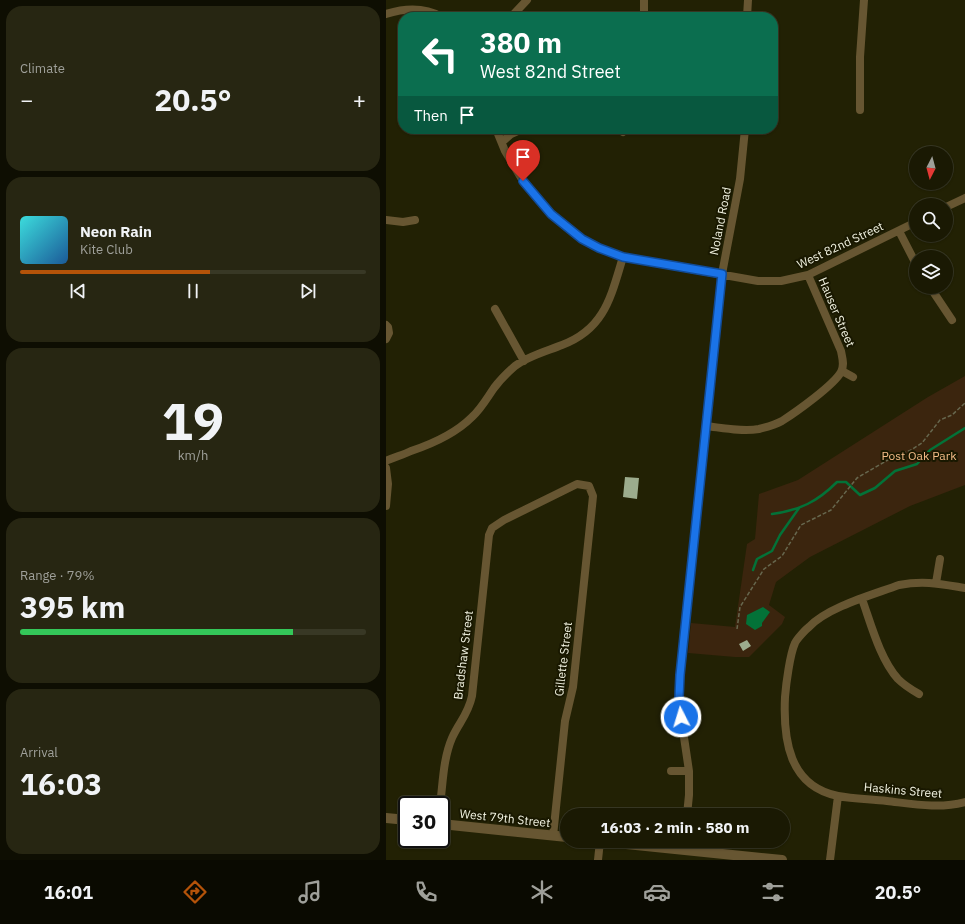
<!DOCTYPE html>
<meta charset="utf-8">
<style>
body{margin:0;font-family:"IBM Plex Sans",sans-serif;background:#272612;color:#f1f3f6;height:100vh;display:flex;flex-direction:column;font-size:15px;white-space:nowrap}
*{box-sizing:border-box;margin:0}
p{font-size:13px;color:#9fa09a}
.icon{flex:none;width:22px;height:22px;fill:none;stroke:currentColor;stroke-width:2;stroke-linecap:round;stroke-linejoin:round}
.map{position:relative;flex:1;overflow:hidden}
.drawer{display:flex;flex-direction:column;gap:6px;padding:6px;background:#0e0e02;width:386px}
.drawer>*{flex:none}
.hud{position:absolute;left:12px;top:12px;width:380px;height:122px;border-radius:16px;box-shadow:0 1px 3px #0004,0 0 0 1px #383825;background:#0b6e4f;color:#fff;overflow:hidden}
.needle{width:26px;rotate:186deg}
.fabs{position:absolute;left:523px;top:146px;display:grid;gap:8px}
.fabs a{display:grid;place-items:center;width:44px;height:44px;border-radius:50%;background:#1a1903;box-shadow:0 1px 3px #0004,0 0 0 1px #383825;font-size:20px}
.speed{position:absolute;left:12px;top:796px;display:flex;gap:8px;font-size:20px;font-weight:700;text-align:center}
.speed>*{display:grid;place-content:center;width:52px;height:52px;border-radius:50%;background:#1a1903;box-shadow:0 1px 3px #0004,0 0 0 1px #383825;line-height:1}
.speed .limit{border:2px solid #111;border-radius:6px;background:#fff;color:#111}
.pin{position:absolute;display:grid;place-items:center;width:34px;height:34px;color:#fff;margin:-41px -17px;border-radius:50% 50% 50% 0;rotate:-45deg;box-shadow:0 0 4px #0007}
.pin .icon{rotate:45deg}
.me{position:absolute;width:44px;margin:-22px;rotate:355deg;stroke-linejoin:round;filter:drop-shadow(0 0 3px #0008)}
.turn{display:flex;align-items:center;gap:14px;height:84px;padding:0 16px;font-size:18px}
.turn .icon{width:52px;height:52px;stroke-width:2.5}
.turn b{display:block;font-size:28px;line-height:34px}
.then{display:flex;align-items:center;height:38px;padding:0 16px;background:#0003;gap:8px;font-size:15px}
.big{font-size:30px;font-weight:700;line-height:1.1}
.drawer .card{flex:1;display:flex;flex-direction:column;justify-content:center;gap:6px;min-width:0;padding:0 14px;border-radius:16px;background:#272612}
.drawer .dial{align-items:center;gap:0}
.dial b{font-size:52px;line-height:1}
.song{display:flex;align-items:center;gap:12px}
.cover{width:48px;height:48px;border-radius:6px;background:linear-gradient(135deg,hsl(180 70% 55%),hsl(210 70% 35%))}
.played{height:4px;border-radius:2px;background:linear-gradient(90deg,#b45309 55%,#383825 55%)}
.keys{display:flex;justify-content:space-around;direction:ltr}
.heat{display:flex;justify-content:space-between;align-items:center;font-size:22px;direction:ltr}
.charge{height:6px;border-radius:3px;background:linear-gradient(90deg,#34c759 79%,#383825 0)}
.trip{position:absolute;left:174px;top:808px;width:230px;height:40px;border-radius:20px;background:#1a1903;box-shadow:0 1px 3px #0004,0 0 0 1px #383825;font-weight:700;line-height:40px;text-align:center}
.menu{display:flex;height:64px;justify-content:space-around;align-items:center;background:#0a0a01;color:#9fa09a}
.menu .icon{width:28px;height:28px}
.menu .current{color:#b45309}
.menu b{font-size:18px;color:#f1f3f6}
main{display:flex;flex:1;min-height:0}
.map>svg:first-child{display:block}
.green{fill:#3b250e}
.water{fill:#037238}
.lines{fill:none;stroke-linecap:round;stroke-linejoin:round}
.stream{stroke:#037238;stroke-width:2.5}
.building{fill:#9cac8d}
.path{stroke:#67674e;stroke-width:1.5;stroke-dasharray:4 2;stroke-linecap:butt}
.minor{stroke:#675632;stroke-width:8}
.tertiary{stroke:#675632;stroke-width:10}
.route-casing{stroke:#114b97;stroke-width:10}
.route{stroke:#1a73e8;stroke-width:7}
.labels{text-anchor:middle;dominant-baseline:central;stroke-width:4;stroke-linejoin:round;paint-order:stroke}
.street-label{font-size:12px;fill:#f2f3e1;stroke:#191800}
.park-label{font-size:12px;fill:#f4bc87;stroke:#191800}
</style>
<main>
<section class="drawer">
<div class="card"><p>Climate</p>
<div class="heat"><a>−</a><b class="big">20.5°</b><a>+</a></div>
</div>
<div class="card">
<div class="song"><i class="cover"></i><div><b>Neon Rain</b><p>Kite Club</p></div></div>
<div class="played"></div>
<div class="keys"><svg class="icon" aria-label="previous" viewBox="0 0 24 24"><path d="M18 5L8 12l10 7zM5 5v14"/></svg><svg class="icon" aria-label="pause" viewBox="0 0 24 24"><path d="M8 5v14M16 5v14"/></svg><svg class="icon" aria-label="next" viewBox="0 0 24 24"><path d="M6 5l10 7-10 7zM19 5v14"/></svg></div>
</div>
<div class="card dial"><b>19</b><p>km/h</p></div>
<div class="card"><p>Range · 79%</p><b class="big">395 km</b><div class="charge"></div></div>
<div class="card"><p>Arrival</p><b class="big">16:03</b></div>
</section>
<div class="map">
<svg width="579" height="860" viewBox="0 0 579 860">
<rect width="100%" height="100%" fill="#222104"/>
<path class="green" d="M579 376V485L524 506 424 557 390 582 383 605 399 617 396 624 363 657H349L302 653 305 623 349 627 361 544 369 539 373 494 412 480 542 397Z"/>
<path class="water" d="M377 607 384 612 376 623V626L369 630 360 624 361 615Z"/>
<g class="lines">
<path class="stream" d="M386 514C414 510 431 502 451 482H460L474 495 489 488 509 471 531 464 544 450 579 428
M367 570 371 559 386 551 394 535 413 508"/>
</g>
<path class="building" d="M239 477 253 478 251 499 237 497Z
M361 640 365 646 357 651 353 644Z"/>
<g class="lines">
<path class="path" d="M351 629 354 607 378 569 396 556 415 525 445 510 471 478 500 461 525 450 536 443 554 420 566 415 579 403"/>
<path class="minor" d="M0 14C19 8 38 7 56 17
M125 17 141 0
M258 17V0
M361 17 362 0
M474 110V57L478 0
M110 129 119 151 137 181 165 214 196 239 213 248 237 257 372 281H395L422 275 530 222
M233 129 237 132
M116 142 125 134 136 129
M560 207 579 198
M0 220 17 222 29 220
M513 231 530 264
M544 287 566 320
M109 309 138 361
M0 325 2 327 3 333 0 339
M456 371 467 377
M320 426C337 428 356 432 373 429 381 427 389 425 396 421 410 412 448 385 455 372 459 365 456 357 455 351L422 275
M0 461C8 457 17 455 25 451 46 444 70 433 86 417 95 409 101 398 108 388 114 380 121 373 129 366 142 356 161 351 176 345 219 329 225 296 237 257
M0 468 2 484 0 506
M550 583 554 559
M579 588C555 584 538 580 513 585 486 595 442 607 423 627 419 630 411 639 409 643 404 654 400 684 399 697 397 740 403 786 452 796 468 799 485 799 501 801 527 804 553 809 579 802
M476 599C485 624 494 659 512 679 518 685 526 690 533 694
M285 771H303
M54 805C57 783 57 759 66 738 73 722 82 715 86 696L103 535 106 528 118 520 191 484 203 486 207 496 206 506 187 687 179 721 167 836
M301 815 303 795V771L295 717 293 697 294 675 336 274 354 179 359 129
M297 849 298 841
M212 860 214 841
M444 860 452 796"/>
<path class="tertiary" d="M0 818 21 820
M55 824 181 837
M211 841 396 860"/>
</g>
<g class="lines">
<defs>
<path id="route" d="M137 181 165 214 196 239 213 248 237 257 336 274 294 675 293 697 295 717"/>
</defs>
<use href="#route" class="route-casing"/>
<use href="#route" class="route"/>
</g>
<g class="labels">
<g class="street-label">
<text transform="translate(334 221) rotate(-79)">Noland Road</text>
<text transform="translate(454 245) rotate(-25)">West 82nd Street</text>
<text transform="translate(451 312) rotate(67)">Hauser Street</text>
<text transform="translate(77 655) rotate(-83)">Bradshaw Street</text>
<text transform="translate(177 659) rotate(-83)">Gillette Street</text>
<text transform="translate(517 790) rotate(5)">Haskins Street</text>
<text transform="translate(119 818) rotate(6)">West 79th Street</text>
</g>
<g class="park-label">
<text x="533" y="455">Post Oak Park</text>
</g>
</g>
</svg>
<div class="fabs">
<a><svg class="needle" viewBox="-14 -14 28 28"><path d="M0-13l5 13h-10z" fill="#e53935"/><path d="M0 13l5-13h-10z" fill="#9fa09a"/></svg></a>
<a><svg class="icon" aria-label="search" viewBox="0 0 24 24"><circle cx="10" cy="10" r="6"/><path d="M15 15l6 6"/></svg></a>
<a><svg class="icon" aria-label="layers" viewBox="0 0 24 24"><path d="M12 4l9 5-9 5-9-5zM3 14l9 5 9-5"/></svg></a>
</div>
<div class="speed"><div class="limit">30</div></div>
<div class="pin" style="left:137px;top:181px;background:#d93025"><svg class="icon" aria-label="arrive" viewBox="0 0 24 24"><path d="M6 21V4h12l-3 4 3 4H6"/></svg></div>
<svg class="me" style="left:295px;top:717px" viewBox="-20 -20 40 40"><circle r="17" fill="#1a73e8" stroke="#fff" stroke-width="3"/><path d="M0-11L8 9 0 5-8 9z" fill="#fff"/></svg>
<div class="trip">16:03 · 2 min · 580 m</div>
<div class="hud">
<div class="turn"><svg class="icon" aria-label="left" viewBox="0 0 24 24"><path d="M17 20v-9H6M10 6l-5 5 5 5"/></svg><div><b>380 m</b>West 82nd Street</div></div>
<div class="then">Then<svg class="icon" aria-label="arrive" viewBox="0 0 24 24"><path d="M6 21V4h12l-3 4 3 4H6"/></svg></div>
</div>
</div>
</main>
<nav class="menu">
<b>16:01</b>
<svg class="icon current" aria-label="directions" viewBox="0 0 24 24"><path d="M12 3l9 9-9 9-9-9zM9 14v-3h6M13 9l2 2-2 2"/></svg>
<svg class="icon" aria-label="music" viewBox="0 0 24 24"><path d="M9 18V5l10-2v13"/><circle cx="6" cy="18" r="3"/><circle cx="16" cy="16" r="3"/></svg>
<svg class="icon" aria-label="phone" viewBox="0 0 24 24"><path d="M5 4h4l2 5-3 2q2 4 5 5l2-3 5 2v4C11 20 4 13 5 4z"/></svg>
<svg class="icon" aria-label="climate" viewBox="0 0 24 24"><path d="M12 3v18M4 7l16 10M4 17L20 7"/></svg>
<svg class="icon" aria-label="car" viewBox="0 0 24 24"><path d="M5 17H2v-5l4-1 3-4h7l3 4 3 1v5h-3M9 17h6M6 11h13"/><circle cx="7" cy="17" r="2"/><circle cx="17" cy="17" r="2"/></svg>
<svg class="icon" aria-label="filters" viewBox="0 0 24 24"><path d="M4 7h16M4 17h16"/><circle cx="9" cy="7" r="2"/><circle cx="15" cy="17" r="2"/></svg>
<b>20.5°</b>
</nav>
